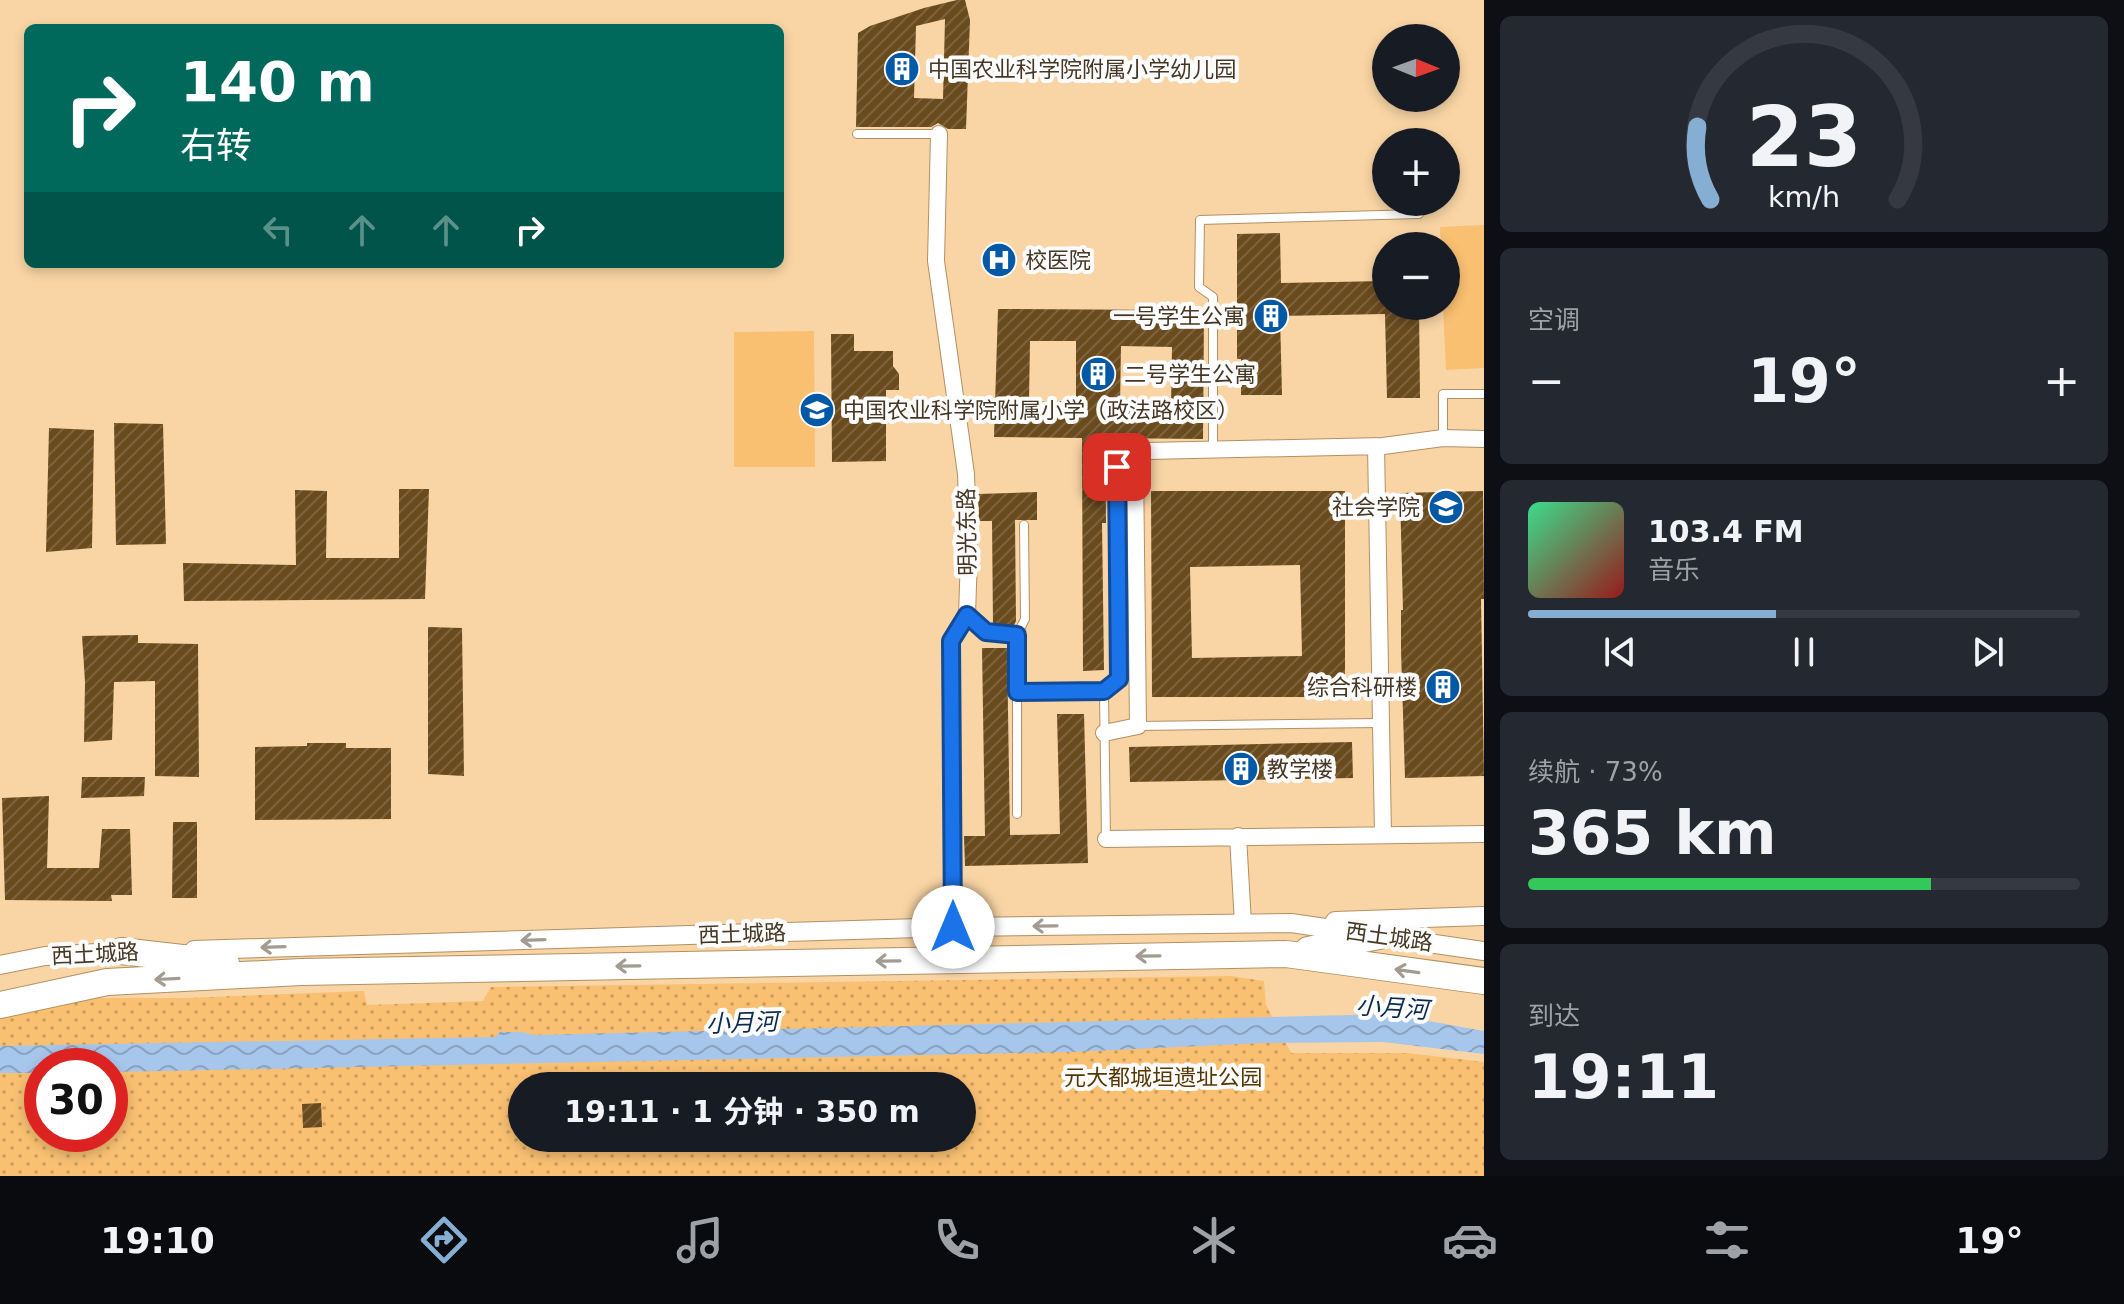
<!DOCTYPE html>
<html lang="zh">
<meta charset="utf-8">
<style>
body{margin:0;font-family:"DejaVu Sans","Noto Sans SC",sans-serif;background:#242831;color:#f1f3f6;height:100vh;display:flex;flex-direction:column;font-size:30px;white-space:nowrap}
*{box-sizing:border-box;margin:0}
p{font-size:26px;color:#9ea1a6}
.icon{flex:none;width:44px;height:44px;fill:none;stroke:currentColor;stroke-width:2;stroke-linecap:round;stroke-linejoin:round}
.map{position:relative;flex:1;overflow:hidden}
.drawer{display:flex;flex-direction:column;gap:16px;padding:16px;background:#0d0f14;width:640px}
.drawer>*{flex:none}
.banner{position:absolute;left:24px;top:24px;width:760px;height:244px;border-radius:12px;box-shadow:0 4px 12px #0003;background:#00695c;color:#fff;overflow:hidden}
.needle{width:52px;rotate:91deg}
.buttons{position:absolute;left:1372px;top:24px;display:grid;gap:16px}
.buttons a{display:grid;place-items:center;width:88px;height:88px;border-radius:50%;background:#171b24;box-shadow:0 4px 12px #0003;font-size:40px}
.speed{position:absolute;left:24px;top:1048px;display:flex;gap:16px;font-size:40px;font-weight:700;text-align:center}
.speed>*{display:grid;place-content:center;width:104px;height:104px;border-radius:50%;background:#171b24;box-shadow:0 4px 12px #0003;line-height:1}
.speed .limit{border:12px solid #d22;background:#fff;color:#111}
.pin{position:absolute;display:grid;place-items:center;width:68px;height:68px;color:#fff;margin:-34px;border-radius:16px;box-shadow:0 4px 12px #0006}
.me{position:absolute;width:88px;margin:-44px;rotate:0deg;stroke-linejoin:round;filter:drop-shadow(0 0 6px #0008)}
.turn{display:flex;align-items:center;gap:28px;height:168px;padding:0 24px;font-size:36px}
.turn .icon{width:104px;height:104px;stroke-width:2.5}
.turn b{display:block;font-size:56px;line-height:68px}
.lanes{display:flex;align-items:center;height:76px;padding:0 24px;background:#0003;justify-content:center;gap:40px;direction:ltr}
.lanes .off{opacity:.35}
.big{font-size:60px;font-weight:700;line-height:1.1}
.drawer .widget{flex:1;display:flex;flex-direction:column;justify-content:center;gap:12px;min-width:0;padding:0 28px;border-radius:12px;background:#242831}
.drawer .dial{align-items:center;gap:0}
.dial svg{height:208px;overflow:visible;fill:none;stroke:#363941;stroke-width:7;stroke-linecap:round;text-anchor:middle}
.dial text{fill:#f1f3f6;stroke:none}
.song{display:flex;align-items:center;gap:24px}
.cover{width:96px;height:96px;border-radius:12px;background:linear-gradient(135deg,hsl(150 70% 55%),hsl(0 70% 35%))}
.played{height:8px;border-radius:4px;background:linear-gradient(90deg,#86aed2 45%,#363941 45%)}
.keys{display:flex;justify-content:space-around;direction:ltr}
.heat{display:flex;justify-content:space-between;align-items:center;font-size:44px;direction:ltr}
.charge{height:12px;border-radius:6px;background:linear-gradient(90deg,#34c759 73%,#363941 0)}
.trip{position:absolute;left:508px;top:1072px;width:468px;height:80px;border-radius:40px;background:#171b24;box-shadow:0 4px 12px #0003;font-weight:700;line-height:80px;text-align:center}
.tabs{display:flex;height:128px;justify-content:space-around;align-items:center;background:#090b0e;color:#9ea1a6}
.tabs .icon{width:56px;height:56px}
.tabs .selected{color:#86aed2}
.tabs b{font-size:36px;color:#f1f3f6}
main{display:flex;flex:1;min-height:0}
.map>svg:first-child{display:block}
.park{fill:url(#park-dots);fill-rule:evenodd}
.garden{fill:#f9c072}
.water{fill:url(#water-waves)}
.building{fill:url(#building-hatch);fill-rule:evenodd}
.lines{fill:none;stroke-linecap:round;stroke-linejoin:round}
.service-casing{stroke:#b39063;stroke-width:10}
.minor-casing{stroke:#b39063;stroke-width:18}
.tertiary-casing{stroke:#b39063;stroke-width:20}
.trunk-casing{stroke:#b39063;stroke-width:28}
.service{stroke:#fff;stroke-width:8}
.minor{stroke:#fff;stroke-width:16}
.tertiary{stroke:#fff;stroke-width:18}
.trunk{stroke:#fff;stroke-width:26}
.oneway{stroke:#a29b92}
.route-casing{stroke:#114b97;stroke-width:20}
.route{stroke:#1a73e8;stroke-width:14}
.labels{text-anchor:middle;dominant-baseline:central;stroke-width:8;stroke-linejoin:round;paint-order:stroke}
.poi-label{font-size:22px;fill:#453724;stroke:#fcfcfc;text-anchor:start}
.street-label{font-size:22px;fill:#453724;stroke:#fcfcfc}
.park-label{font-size:22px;fill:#553704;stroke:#fcfcfc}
.water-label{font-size:24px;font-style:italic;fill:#0a2b4e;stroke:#fcfcfc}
</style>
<main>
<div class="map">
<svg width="1484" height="1176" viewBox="0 0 1484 1176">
<defs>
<pattern id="park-dots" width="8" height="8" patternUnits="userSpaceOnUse" patternTransform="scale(2)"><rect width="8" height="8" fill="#f9c072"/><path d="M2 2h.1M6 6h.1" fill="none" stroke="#cb9d5d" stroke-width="1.8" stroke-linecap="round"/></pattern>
<pattern id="water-waves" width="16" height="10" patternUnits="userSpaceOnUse" patternTransform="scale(2)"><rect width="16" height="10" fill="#a7c6ec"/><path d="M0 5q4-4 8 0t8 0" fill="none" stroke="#8aa2bf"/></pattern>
<pattern id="building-hatch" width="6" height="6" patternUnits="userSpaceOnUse" patternTransform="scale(2)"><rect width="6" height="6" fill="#6a4b1e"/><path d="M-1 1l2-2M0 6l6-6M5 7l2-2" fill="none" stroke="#7d633e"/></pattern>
</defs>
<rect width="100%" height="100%" fill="#f9d5a5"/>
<path class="park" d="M1230 976 1264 981 1266 1005 1291 1053H1407L1484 1062V1176H0V1018L90 998H184L364 991 367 1005 483 1001 491 987ZM42 1066H110V1134H42ZM522 1086H962V1138H522Z"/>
<path class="garden" d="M1484 225V368L1446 370 1443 306H1446V246H1441L1440 227Z
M814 331 815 467H734V332Z"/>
<path class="water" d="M1390 1014 1484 1031V1054L1383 1042 1264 1043 1071 1052 166 1071 110 1072V1066H42V1073H0V1046L495 1037 500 1032H521L535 1035Z"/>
<path class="building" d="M957 0H965L970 20 966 129H948L938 123 931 127H856L858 33 870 26 924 8ZM945 19 943 99 914 98 916 26Z
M1280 233 1281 283 1386 281V306H1419L1420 398H1387L1385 314 1280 316 1282 395H1241V359H1237V234Z
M998 309 1171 310 1172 315 1204 314 1203 439 1105 438 1106 523H1102L1104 670 1083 671 1082 438 994 437ZM1030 341H1076V401H1029ZM1121 346 1172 347 1171 407H1120Z
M831 334H854V351H893V366L899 374V390H886V461L832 462Z
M114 423 163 424 166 544 116 545Z
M49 428 94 430 92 548 46 552Z
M399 489H429L425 599 184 601 183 563 296 565 295 490 327 491 326 558H399Z
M1151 491H1345V697H1152ZM1300 565 1302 656 1192 658 1190 567Z
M1483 491 1484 599H1481L1484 776 1405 778 1401 650V610H1403L1400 493Z
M1037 492V520H1015L1016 621 1014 625H993L992 521H979L978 494Z
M428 627 462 628 464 776 428 774Z
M138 635V643L198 644 199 777 155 776V681L114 682 112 740 84 742 85 682 82 636Z
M982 648H1007L1010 835 1060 834 1057 714H1084L1088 863 965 866 964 836H985Z
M1352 742 1353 778 1130 782 1129 747Z
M307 743H346V748H391V819L255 820V747L307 746Z
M82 777H145L144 796 81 798Z
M49 796 47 868H99L102 829H130L132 895H111L112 901 5 900 2 798Z
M173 822H197V898H172Z
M321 1103 322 1127 303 1128 302 1104Z"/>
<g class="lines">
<defs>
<path id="service" d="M857 134H938
M1443 438V394H1484
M1213 448V297L1199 287 1200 220 1419 214
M967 616 986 632 1017 635V814
M1017 635 1025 619 1024 525
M1104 691 1106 839
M1017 692 1104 691 1119 679 1117 467
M1138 726 1380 723"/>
<path id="minor" d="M939 134 936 261 966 474 969 556 967 615 951 641 953 927
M1376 446 1383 835
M1104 733 1138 726 1135 463 1148 451 1383 446 1443 438 1484 439
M1238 836 1243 924
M1106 839 1484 834"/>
<path id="tertiary" d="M1335 921 1484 916
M194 950 953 927 1291 923 1484 951
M0 965 45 956 132 951"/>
<path id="trunk" d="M1308 950 1379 936
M121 951 226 963
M0 1005 107 982 301 972 1286 954 1484 981"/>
</defs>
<use href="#service" class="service-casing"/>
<use href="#minor" class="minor-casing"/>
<use href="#tertiary" class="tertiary-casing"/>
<use href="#trunk" class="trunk-casing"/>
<use href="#service" class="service"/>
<use href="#minor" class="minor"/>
<use href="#tertiary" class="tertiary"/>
<use href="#trunk" class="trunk"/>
</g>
<defs><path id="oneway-shaft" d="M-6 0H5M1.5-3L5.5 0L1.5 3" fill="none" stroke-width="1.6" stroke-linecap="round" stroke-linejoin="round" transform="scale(2)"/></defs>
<g class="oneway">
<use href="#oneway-shaft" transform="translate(1045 926) rotate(179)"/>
<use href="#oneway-shaft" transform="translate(533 940) rotate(178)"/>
<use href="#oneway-shaft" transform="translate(273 947) rotate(178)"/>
<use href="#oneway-shaft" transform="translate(1148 956) rotate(179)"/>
<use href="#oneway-shaft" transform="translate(888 961) rotate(179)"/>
<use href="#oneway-shaft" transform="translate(628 966) rotate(179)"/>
<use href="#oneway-shaft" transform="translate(1407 971) rotate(-172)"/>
<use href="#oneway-shaft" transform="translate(167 979) rotate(177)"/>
</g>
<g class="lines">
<defs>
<path id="route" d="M953 927 951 641 967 615 986 632 1017 635V692L1104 691 1119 679 1117 467"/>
</defs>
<use href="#route" class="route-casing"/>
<use href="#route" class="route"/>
</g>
<defs>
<symbol id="building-disc" viewBox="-11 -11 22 22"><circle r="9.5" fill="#0459a7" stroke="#fcfcfc"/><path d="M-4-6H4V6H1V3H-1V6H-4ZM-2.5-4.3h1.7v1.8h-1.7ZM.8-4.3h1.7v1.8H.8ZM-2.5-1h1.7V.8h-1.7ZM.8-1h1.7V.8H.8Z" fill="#fff"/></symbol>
<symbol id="hospital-disc" viewBox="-11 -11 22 22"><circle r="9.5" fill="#0459a7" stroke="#fcfcfc"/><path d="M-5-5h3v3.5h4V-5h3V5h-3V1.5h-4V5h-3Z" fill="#fff"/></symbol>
<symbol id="school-disc" viewBox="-11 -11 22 22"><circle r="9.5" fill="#0459a7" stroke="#fcfcfc"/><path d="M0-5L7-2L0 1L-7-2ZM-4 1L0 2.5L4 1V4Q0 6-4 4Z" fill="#fff"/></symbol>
<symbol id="university-disc" viewBox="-11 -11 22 22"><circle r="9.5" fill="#0459a7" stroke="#fcfcfc"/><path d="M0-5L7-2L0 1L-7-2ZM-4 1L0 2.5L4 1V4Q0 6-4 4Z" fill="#fff"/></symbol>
</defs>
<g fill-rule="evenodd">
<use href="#building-disc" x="882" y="49" width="40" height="40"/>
<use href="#hospital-disc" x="979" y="240" width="40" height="40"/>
<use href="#building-disc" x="1251" y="296" width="40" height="40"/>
<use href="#building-disc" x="1078" y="354" width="40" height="40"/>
<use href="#school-disc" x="797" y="390" width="40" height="40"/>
<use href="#university-disc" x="1426" y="487" width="40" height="40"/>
<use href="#building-disc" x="1423" y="667" width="40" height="40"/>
<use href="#building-disc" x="1221" y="749" width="40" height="40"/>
</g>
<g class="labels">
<g class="poi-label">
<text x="928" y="69">中国农业科学院附属小学幼儿园</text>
<text x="1025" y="260">校医院</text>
<text x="1245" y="316" text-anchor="end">一号学生公寓</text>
<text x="1124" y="374">二号学生公寓</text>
<text x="843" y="410">中国农业科学院附属小学（政法路校区）</text>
<text x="1420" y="507" text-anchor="end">社会学院</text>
<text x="1417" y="687" text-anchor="end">综合科研楼</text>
<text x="1267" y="769">教学楼</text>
</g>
<g class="street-label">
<text transform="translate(967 532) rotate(-91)">明光东路</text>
<text transform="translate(742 934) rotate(-2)">西土城路</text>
<text transform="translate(1389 937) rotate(8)">西土城路</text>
<text transform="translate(95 954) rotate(-3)">西土城路</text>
</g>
<g class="park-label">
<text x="1163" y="1077">元大都城垣遗址公园</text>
</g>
<g class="water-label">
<text transform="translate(1392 1008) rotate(4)">小月河</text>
<text transform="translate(742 1023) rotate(-2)">小月河</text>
</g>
</g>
</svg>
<div class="buttons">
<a><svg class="needle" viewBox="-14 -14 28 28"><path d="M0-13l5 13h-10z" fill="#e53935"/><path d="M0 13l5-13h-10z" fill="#9ea1a6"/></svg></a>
<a>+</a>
<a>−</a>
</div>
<div class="speed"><div class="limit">30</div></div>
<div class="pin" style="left:1117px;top:467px;background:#d93025"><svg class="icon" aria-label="arrive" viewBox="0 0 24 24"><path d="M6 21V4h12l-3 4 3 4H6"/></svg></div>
<svg class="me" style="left:953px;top:927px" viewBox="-20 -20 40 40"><circle r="19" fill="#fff"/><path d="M0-13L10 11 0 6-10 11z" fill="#1a73e8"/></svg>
<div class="trip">19:11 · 1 分钟 · 350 m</div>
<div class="banner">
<div class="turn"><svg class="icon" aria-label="right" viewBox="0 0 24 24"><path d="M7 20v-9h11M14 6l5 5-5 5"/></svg><div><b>140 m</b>右转</div></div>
<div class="lanes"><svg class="icon off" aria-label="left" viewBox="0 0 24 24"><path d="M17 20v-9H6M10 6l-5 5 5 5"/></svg><svg class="icon off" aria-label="ahead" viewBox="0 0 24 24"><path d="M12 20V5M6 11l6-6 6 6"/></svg><svg class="icon off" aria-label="ahead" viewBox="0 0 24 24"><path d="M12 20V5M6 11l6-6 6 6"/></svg><svg class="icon" aria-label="right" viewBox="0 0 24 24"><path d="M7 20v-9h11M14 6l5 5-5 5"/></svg></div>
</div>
</div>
<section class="drawer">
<div class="widget dial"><svg viewBox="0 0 100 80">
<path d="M14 69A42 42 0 1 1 86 69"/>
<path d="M14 69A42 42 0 0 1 9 41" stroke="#86aed2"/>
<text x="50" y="56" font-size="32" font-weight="700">23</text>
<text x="50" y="72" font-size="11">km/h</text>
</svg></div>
<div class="widget"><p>空调</p>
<div class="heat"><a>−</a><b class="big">19°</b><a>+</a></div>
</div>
<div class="widget">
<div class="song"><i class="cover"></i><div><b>103.4 FM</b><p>音乐</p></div></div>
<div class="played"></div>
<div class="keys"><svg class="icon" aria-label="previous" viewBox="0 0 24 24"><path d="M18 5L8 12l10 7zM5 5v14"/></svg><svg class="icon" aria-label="pause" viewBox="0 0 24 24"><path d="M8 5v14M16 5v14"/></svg><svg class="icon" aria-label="next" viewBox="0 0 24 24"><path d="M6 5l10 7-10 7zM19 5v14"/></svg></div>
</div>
<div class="widget"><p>续航 · 73%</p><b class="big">365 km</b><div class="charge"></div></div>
<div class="widget"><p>到达</p><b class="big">19:11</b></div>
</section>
</main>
<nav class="tabs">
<b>19:10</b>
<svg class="icon selected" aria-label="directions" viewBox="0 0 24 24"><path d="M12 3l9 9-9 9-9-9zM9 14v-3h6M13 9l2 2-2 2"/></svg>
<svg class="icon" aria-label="music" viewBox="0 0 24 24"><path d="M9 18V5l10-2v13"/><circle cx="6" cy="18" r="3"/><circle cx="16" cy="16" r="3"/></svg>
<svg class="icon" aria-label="phone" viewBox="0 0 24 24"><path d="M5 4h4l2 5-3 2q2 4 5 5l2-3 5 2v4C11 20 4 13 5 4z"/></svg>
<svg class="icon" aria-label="climate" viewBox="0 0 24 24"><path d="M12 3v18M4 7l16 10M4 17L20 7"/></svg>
<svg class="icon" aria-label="car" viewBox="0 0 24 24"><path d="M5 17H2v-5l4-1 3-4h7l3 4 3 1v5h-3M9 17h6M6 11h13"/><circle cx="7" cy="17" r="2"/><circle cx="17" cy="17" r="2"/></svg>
<svg class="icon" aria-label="filters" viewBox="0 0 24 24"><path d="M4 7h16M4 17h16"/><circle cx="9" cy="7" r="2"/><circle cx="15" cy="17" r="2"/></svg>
<b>19°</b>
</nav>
